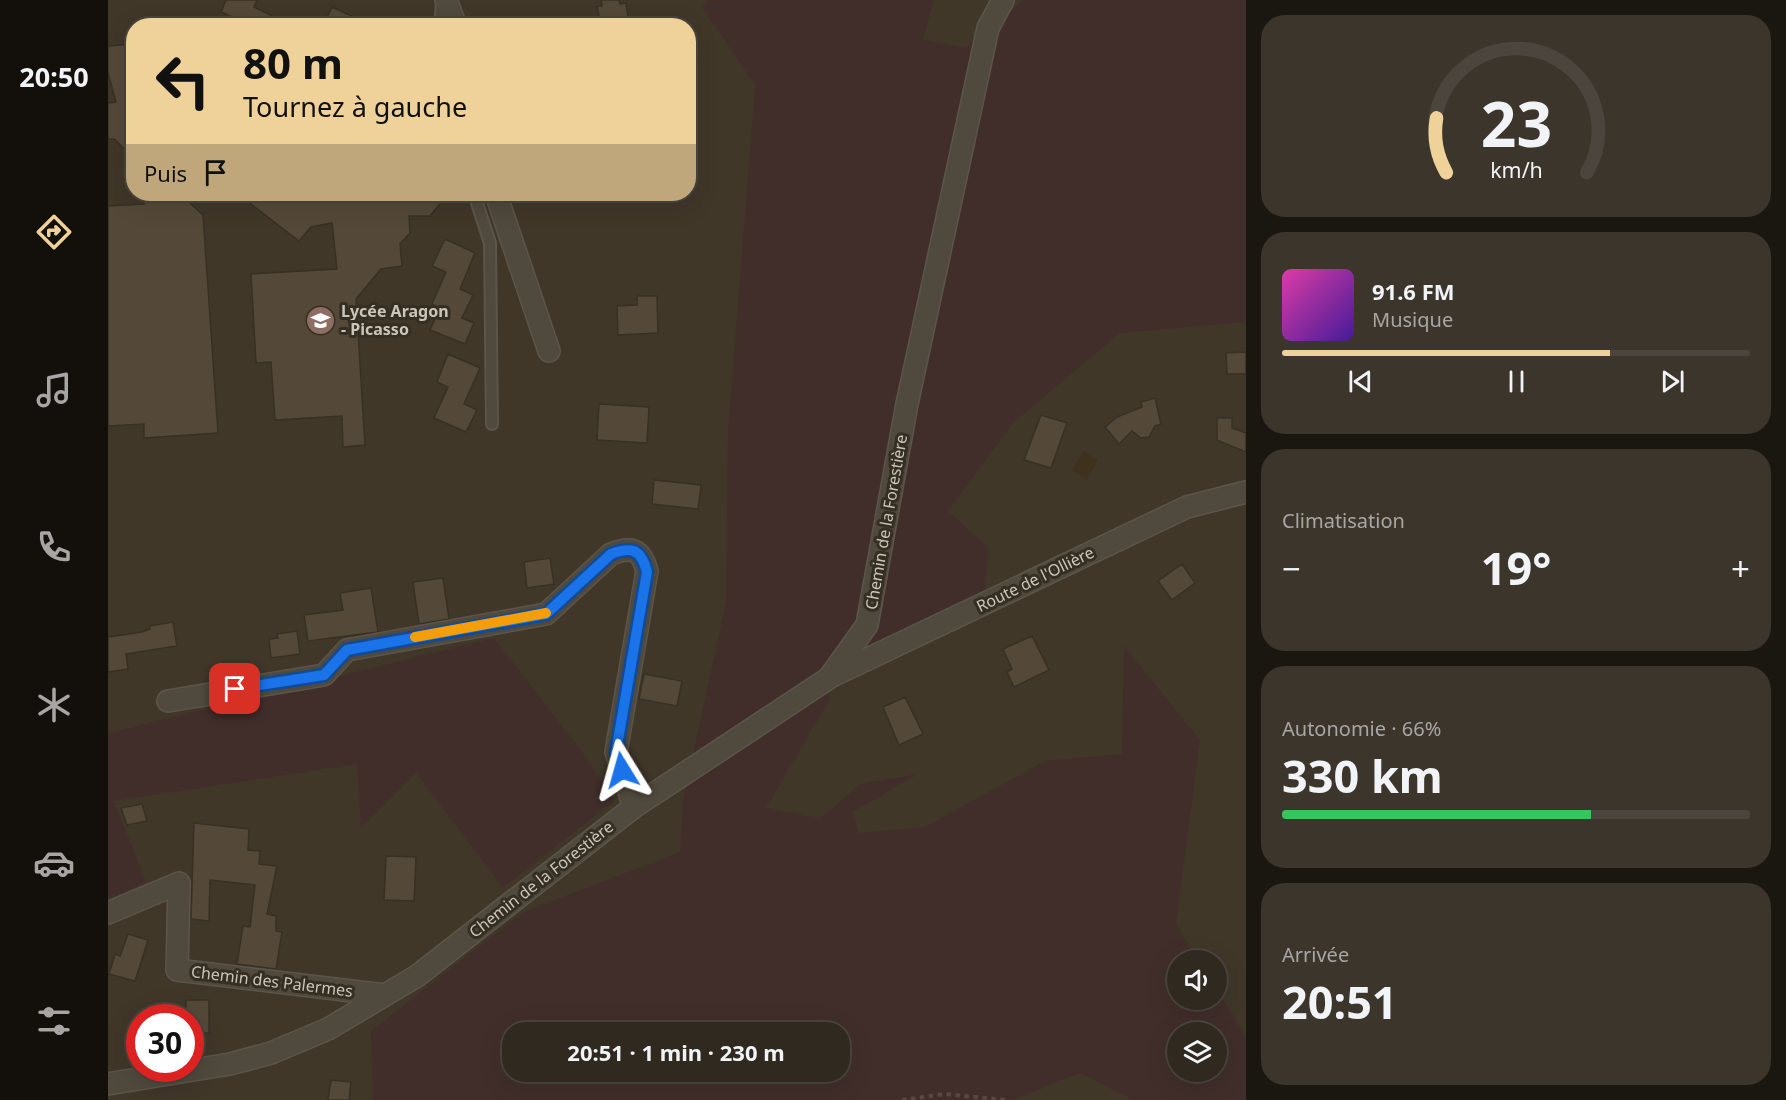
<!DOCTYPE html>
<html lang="fr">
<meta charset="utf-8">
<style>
body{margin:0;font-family:"Noto Sans",sans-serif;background:#3c352c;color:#f1f3f6;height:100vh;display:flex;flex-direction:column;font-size:22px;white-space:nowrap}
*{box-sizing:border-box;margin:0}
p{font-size:20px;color:#a8a6a4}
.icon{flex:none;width:33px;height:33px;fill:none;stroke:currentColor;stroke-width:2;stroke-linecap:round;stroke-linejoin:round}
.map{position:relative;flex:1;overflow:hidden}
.details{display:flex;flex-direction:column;gap:15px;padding:15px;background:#1a1711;width:540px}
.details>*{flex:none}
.top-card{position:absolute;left:18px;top:18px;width:570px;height:183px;border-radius:24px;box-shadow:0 6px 24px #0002,0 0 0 2px #4b453d;background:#efd19a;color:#111;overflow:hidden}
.fabs{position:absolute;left:1059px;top:950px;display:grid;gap:12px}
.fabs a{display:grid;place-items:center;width:60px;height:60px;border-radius:50%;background:#30291f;box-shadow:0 6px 24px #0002,0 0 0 2px #4b453d;font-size:30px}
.speed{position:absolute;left:18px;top:1004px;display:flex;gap:12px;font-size:30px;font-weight:700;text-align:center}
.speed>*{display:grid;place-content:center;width:78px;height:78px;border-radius:50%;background:#30291f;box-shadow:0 6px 24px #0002,0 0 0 2px #4b453d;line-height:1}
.speed .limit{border:9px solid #d22;background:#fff;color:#111}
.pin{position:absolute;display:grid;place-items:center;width:51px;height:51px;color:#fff;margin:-26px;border-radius:12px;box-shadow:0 3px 9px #0006}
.me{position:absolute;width:66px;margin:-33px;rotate:352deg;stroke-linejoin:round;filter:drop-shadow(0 0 4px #0008)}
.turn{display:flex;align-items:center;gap:21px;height:126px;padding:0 18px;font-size:27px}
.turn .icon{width:78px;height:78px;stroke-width:2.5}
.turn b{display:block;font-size:42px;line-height:51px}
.then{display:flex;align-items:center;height:57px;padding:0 18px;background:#0003;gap:12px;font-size:22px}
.big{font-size:45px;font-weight:700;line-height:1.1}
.details .widget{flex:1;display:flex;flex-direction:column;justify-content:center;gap:9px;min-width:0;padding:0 21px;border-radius:24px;background:#3c352c}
.details .dial{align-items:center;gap:0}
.dial svg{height:156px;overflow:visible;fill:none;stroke:#4b453d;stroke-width:7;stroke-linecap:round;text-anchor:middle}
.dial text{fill:#f1f3f6;stroke:none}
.song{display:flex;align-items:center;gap:18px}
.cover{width:72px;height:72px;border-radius:9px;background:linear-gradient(135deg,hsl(320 70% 55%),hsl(260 70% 35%))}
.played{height:6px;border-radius:3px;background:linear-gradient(90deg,#efd19a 70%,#4b453d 70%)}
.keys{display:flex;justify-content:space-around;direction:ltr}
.heat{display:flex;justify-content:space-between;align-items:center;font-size:33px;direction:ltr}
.charge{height:9px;border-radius:4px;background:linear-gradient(90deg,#34c759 66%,#4b453d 0)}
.trip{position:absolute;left:394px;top:1022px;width:348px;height:60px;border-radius:24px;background:#30291f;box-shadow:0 6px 24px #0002,0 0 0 2px #4b453d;font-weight:700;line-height:60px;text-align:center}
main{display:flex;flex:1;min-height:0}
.tabs{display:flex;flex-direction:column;width:108px;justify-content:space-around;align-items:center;background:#13100c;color:#a8a6a4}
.tabs .icon{width:42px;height:42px}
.tabs .on{color:#efd19a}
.tabs b{font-size:27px;color:#f1f3f6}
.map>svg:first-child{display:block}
.green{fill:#412e2b;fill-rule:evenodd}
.water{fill:#3e311d}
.building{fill:#544939;stroke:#373024;stroke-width:1.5}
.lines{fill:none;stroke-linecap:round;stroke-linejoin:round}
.lane-casing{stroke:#5c554a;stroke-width:14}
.street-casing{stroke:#5c554a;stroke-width:24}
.path{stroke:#594744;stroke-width:4;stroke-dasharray:4.5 4.5;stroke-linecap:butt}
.lane{stroke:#50493d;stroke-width:10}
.street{stroke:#50493d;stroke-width:21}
.route-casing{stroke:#114b97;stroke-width:15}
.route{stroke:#1a73e8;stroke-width:10}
.slow{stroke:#f59e0b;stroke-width:10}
.labels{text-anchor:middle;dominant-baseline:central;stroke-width:6;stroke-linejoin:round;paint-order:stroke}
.poi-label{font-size:16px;font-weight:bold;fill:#cac5ba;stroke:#352e22;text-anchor:start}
.street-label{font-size:16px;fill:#cac5ba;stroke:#352e22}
</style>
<main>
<nav class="tabs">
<b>20:50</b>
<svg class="icon on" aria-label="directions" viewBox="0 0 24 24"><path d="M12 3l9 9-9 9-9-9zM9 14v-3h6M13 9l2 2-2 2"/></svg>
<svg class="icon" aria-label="music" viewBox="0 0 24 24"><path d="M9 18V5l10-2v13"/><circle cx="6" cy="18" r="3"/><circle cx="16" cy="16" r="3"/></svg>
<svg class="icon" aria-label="phone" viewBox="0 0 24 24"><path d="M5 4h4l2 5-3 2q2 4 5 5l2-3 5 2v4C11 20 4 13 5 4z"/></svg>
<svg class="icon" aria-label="climate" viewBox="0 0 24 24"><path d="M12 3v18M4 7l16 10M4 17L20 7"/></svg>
<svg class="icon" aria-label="car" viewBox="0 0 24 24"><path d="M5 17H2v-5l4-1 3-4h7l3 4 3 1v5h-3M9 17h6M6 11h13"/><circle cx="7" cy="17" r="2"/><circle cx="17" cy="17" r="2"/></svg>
<svg class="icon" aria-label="filters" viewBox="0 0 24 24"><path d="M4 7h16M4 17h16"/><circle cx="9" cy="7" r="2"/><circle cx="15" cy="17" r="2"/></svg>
</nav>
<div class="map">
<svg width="1138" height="1100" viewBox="0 0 1138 1100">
<rect width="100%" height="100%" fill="#403729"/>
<path class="green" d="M600 0H826L815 39 857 48 916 0H1138V322L1012 333 905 423 840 511 881 548 876 592 762 648 717 666 722 699 658 808 713 818 752 784 810 774 745 812 751 833 817 827 937 761 1014 754 1016 646 1092 740 1068 924 1090 960H1070V999H1108L1109 990 1138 1036V1100H1025L972 1073 905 1100H265L263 1031 415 912 572 852 575 800 618 602 620 430 647 85 594 7ZM405 1032H732V1071H405ZM1070 1032H1108V1071H1070Z
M386 638 475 753 507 800 395 888 308 773 253 828 249 764 6 801 38 882 0 899V733Z"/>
<path class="water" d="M976 451 990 460 978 479 964 470Z"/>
<path class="building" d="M118 0H149L146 7 184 26H144L113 12Z
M493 0H511L512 4 518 3 520 17 492 21 489 6H494Z
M224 7 265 26H215Z
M26 44V158L6 139H0V103L8 102 0 73V46Z
M35 194H72L95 215 110 433 36 438V424L0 426V206L36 204Z
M130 194H340L322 216H301L302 233 292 244 294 266 273 269 248 299 257 445 235 447 234 416 167 420 163 362 148 363 143 274 229 269 224 223 203 227 191 241Z
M337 239 367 253 352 289 365 295 354 318 366 323 357 344 322 330 332 308 324 304 338 272 324 266Z
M529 296H549L550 333 510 335 509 306 529 305Z
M1138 352V374H1119L1118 353Z
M340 354 372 368 356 404 369 410 358 432 326 418 340 387 329 382Z
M1047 398 1053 424 1047 426 1041 437 1033 438 1024 431 1011 444 997 427 1009 417 1034 407 1033 402Z
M491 404 541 407 539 443 489 440Z
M933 415 959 423 943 468 916 460Z
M1109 418H1124V428L1138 433V452L1109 440Z
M546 480 593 485 590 509 544 504Z
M442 558 446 584 419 588 416 562Z
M1074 564 1087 583 1064 600 1050 581Z
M335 578 341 619 311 624 305 582Z
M263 588 270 632 200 641 196 615 235 610 232 593Z
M65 622 69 646 18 654 20 669 0 672V637L34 632 42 629 41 626Z
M189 631 192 654 163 658 161 639 170 638 169 634Z
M924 636 941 670 906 687 899 672 904 669 895 649Z
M536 674 574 681 569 706 531 699Z
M797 697 815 734 791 745 775 707Z
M34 804 39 821 19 825 13 808Z
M86 823 141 829 140 850 152 851 151 864 169 866 159 914 168 916V931L174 932 168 969 129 964 135 926 142 927 147 885 102 880 101 921 83 919Z
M278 856 308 857 306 901 276 900Z
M20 934 40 940 27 981 1 974 7 954 12 956Z
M78 1000H101V1033H82V1017H78Z
M223 1080 243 1082 241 1100H220Z"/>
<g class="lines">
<defs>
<path id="lane" d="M332 26 334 3
M366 194 382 243 384 424"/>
<path id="street" d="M338 0 348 26
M388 194 441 351
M724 676 1079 507 1138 492
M60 701 216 675 239 650 438 614 503 554C524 546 533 549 539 571L508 752 526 807
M0 913 71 883 69 970 277 995
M0 1084 122 1064 163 1053 220 1029 309 976 526 807 721 678 759 625 799 404 880 28 895 0"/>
</defs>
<use href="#lane" class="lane-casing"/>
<use href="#street" class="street-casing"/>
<path class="path" d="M794 1100 837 1094 897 1100"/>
<use href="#lane" class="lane"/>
<use href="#street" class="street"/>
</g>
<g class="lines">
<defs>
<path id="route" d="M127 689 216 675 239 650 438 614 503 554C524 546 533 549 539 572L508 752 514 770"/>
</defs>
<use href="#route" class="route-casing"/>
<use href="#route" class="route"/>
<path class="slow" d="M307 637 438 613"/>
</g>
<defs>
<symbol id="school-disc" viewBox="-11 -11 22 22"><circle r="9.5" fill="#8d6e63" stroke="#352e22"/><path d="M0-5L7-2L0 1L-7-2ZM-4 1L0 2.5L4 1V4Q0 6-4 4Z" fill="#fff"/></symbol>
</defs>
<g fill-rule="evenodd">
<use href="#school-disc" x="196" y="304" width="33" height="33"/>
</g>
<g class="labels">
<g class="poi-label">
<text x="233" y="311">Lycée Aragon<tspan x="233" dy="18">- Picasso</tspan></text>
</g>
<g class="street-label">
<text transform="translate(778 522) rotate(-80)">Chemin de la Forestière</text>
<text transform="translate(927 579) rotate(-26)">Route de l'Ollière</text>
<text transform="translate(433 879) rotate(-38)">Chemin de la Forestière</text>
<text transform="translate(164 981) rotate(7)">Chemin des Palermes</text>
</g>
</g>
</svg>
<div class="fabs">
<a><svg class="icon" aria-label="sound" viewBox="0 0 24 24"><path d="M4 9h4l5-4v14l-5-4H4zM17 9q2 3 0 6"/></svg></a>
<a><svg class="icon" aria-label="layers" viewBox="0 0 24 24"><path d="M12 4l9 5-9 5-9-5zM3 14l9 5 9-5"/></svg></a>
</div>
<div class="speed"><div class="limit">30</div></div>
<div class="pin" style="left:127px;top:689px;background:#d93025"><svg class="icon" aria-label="arrive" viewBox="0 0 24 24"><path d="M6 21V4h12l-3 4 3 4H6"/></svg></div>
<svg class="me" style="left:514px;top:770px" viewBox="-20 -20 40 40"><path d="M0-17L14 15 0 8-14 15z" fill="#1a73e8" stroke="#fff" stroke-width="4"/></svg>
<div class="trip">20:51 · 1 min · 230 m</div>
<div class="top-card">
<div class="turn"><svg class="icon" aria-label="left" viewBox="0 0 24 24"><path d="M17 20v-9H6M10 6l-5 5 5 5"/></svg><div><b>80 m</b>Tournez à gauche</div></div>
<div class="then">Puis<svg class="icon" aria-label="arrive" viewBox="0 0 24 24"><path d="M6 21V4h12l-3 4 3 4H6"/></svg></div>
</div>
</div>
<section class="details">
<div class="widget dial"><svg viewBox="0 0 100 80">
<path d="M14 69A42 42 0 1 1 86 69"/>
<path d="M14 69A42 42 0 0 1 9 41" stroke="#efd19a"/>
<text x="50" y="56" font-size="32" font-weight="700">23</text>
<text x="50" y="72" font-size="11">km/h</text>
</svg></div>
<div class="widget">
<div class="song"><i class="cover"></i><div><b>91.6 FM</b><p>Musique</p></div></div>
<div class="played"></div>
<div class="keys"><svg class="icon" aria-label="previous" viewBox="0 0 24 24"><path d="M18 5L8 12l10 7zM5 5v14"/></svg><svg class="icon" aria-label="pause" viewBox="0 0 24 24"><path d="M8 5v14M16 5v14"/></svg><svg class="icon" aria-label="next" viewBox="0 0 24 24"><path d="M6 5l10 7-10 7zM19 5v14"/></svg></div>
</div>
<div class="widget"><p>Climatisation</p>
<div class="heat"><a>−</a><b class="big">19°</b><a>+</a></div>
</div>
<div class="widget"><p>Autonomie · 66%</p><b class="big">330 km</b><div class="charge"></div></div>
<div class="widget"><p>Arrivée</p><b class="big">20:51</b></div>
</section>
</main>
